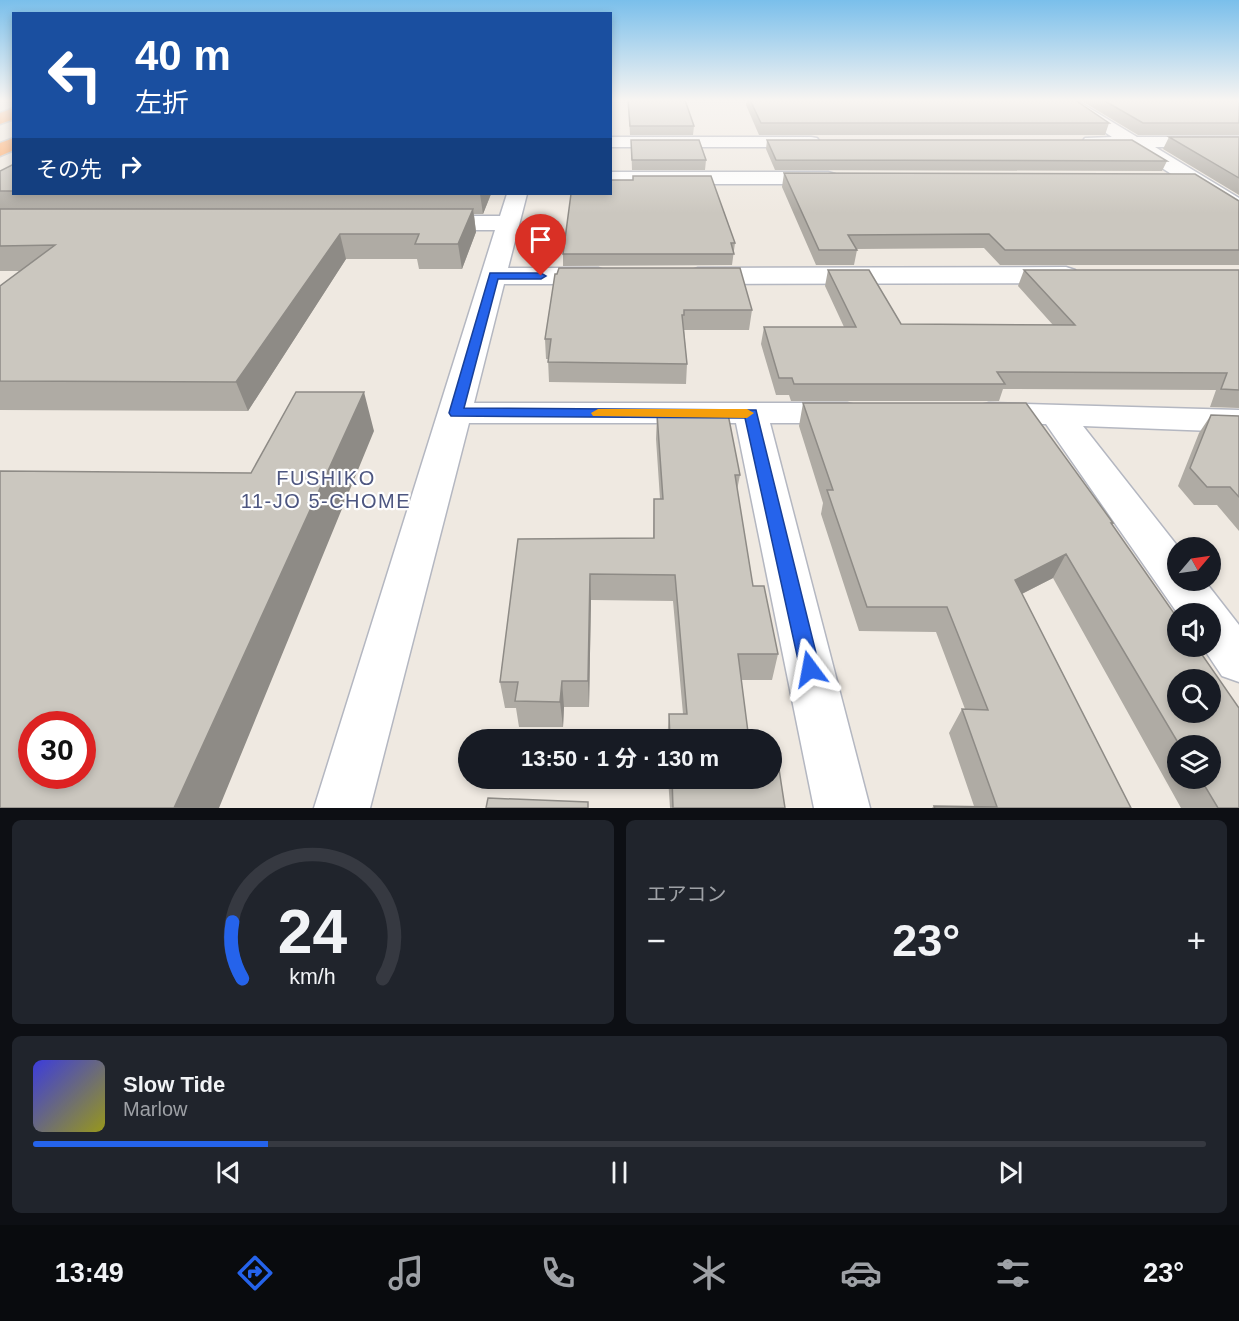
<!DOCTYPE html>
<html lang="ja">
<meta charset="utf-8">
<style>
body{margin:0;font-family:Helvetica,"Noto Sans JP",sans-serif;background:#20242c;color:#f1f3f6;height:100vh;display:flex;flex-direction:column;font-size:22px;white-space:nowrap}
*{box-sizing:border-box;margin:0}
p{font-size:20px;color:#9ea1a6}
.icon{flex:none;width:33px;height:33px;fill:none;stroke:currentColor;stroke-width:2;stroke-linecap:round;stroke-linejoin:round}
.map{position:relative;height:808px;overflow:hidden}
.side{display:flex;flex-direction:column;gap:12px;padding:12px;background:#0d0f14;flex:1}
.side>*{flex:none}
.hud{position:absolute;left:12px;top:12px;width:600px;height:183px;border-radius:0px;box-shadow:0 3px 9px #0003;background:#1a4fa0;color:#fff;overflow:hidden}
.needle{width:39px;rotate:61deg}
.buttons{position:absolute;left:1167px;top:537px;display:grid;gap:12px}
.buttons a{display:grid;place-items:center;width:54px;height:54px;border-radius:50%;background:#171b24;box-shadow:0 3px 9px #0003;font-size:30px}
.speed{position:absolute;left:18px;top:711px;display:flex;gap:12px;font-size:30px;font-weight:700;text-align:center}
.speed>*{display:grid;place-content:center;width:78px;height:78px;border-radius:50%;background:#171b24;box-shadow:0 3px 9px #0003;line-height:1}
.speed .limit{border:9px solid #d22;background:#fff;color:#111}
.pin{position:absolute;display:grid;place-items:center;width:51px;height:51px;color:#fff;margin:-62px -26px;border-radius:50% 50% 50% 0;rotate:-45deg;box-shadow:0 0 6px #0007}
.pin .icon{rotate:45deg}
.me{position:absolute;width:66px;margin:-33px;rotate:347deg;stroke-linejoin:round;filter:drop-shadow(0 0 4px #0008)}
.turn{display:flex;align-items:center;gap:21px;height:126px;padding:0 24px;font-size:27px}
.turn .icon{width:78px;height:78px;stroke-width:2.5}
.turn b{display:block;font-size:42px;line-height:51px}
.then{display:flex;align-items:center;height:57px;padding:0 24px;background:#0003;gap:12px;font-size:22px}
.big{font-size:45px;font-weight:700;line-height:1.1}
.side .widget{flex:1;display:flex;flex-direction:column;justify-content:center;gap:9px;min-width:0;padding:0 21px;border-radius:9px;background:#20242c}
.side .dial{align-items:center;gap:0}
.dial svg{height:156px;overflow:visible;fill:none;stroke:#363941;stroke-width:7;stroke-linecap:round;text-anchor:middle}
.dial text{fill:#f1f3f6;stroke:none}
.song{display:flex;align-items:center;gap:18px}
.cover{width:72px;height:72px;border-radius:9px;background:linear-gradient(135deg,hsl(240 70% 55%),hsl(60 70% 35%))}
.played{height:6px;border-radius:3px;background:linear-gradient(90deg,#2563eb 20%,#363941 20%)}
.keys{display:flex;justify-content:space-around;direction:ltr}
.heat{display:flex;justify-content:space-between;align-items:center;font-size:33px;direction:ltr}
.side .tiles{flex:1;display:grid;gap:12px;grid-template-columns:1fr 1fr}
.widget:last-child{grid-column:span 2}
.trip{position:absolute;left:458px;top:729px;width:324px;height:60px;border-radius:30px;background:#171b24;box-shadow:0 3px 9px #0003;font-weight:700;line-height:60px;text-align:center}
.menu{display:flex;height:96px;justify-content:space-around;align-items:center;background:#090b0e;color:#9ea1a6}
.menu .icon{width:42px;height:42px}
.menu .current{color:#2563eb}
.menu b{font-size:27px;color:#f1f3f6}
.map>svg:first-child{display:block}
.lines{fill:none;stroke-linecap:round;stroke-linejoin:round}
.minor-casing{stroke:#b4b7c1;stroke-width:3}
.highway-casing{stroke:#c9c9c9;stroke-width:3}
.minor{fill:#fff;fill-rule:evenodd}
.highway{fill:#ffa35c;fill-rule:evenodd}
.wall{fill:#afaba4;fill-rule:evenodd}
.shaded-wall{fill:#8e8b86}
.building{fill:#cbc7bf;stroke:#8e8b86;stroke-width:1.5;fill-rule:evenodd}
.route{fill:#2563eb;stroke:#184099;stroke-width:1.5}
.slow{fill:#f59e0b}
.labels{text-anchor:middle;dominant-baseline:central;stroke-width:4.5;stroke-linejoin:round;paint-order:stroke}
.neighbourhood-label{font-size:20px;letter-spacing:1.5px;fill:#4d5680;stroke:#fff}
</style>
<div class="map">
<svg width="1239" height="808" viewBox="0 0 1239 808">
<rect width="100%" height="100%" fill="#efe9e1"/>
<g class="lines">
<defs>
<path id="minor" d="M1057 100H1076L1137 137H1239V147H1155L1239 198V214L1231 212 1129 147 1085 146 1082 142 1085 138 1112 137Z
M610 137H811L817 138 820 142 817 146 811 147H610Z
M610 172H828L835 174 838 178 835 182 828 184H610Z
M507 194H527L508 268H598L607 271 611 276 607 281 598 284H504L474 403H847L859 406 864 413 859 420 847 423H770L870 808H814L736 423H469L370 808H314L495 230H431L423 228 420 223 423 218 431 216H500Z
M1066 267 1075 270 1079 275 1075 280 1066 283 698 284 689 281 685 276 689 271 698 268Z
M989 403 1239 410V432L1083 426 1179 548 1178 580H1204L1239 625V682L1222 676 1202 646H1210V614H1178L1046 424 989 423 977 420 972 413 977 406Z"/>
<path id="highway" d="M14 108V119L0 124V113Z
M14 138V150L0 156V143Z"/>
</defs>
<use href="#minor" class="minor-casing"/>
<use href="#highway" class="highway-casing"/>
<use href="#minor" class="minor"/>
<use href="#highway" class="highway"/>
</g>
<path class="wall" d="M628 100 694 126 693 135H630Z
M747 100H1075L1109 123 1105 135H759L746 105Z
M1080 100H1239V135H1138Z
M1169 137H1239V195L1163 149Z
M631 140 706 160 705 170H632Z
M767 140 1167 161 1162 171 775 170 766 149Z
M784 173 1237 200 1239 201V265H1000L984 248 857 249V250L854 265H816L782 187Z
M0 191H14V194H491L483 214H474L476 232 462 269H419L417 259H346L248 411 0 410V286L21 271H0Z
M735 243 732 265 563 266V254Z
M828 270 901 324 1053 325 1018 286 1024 270H1239V408L1210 407 1216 390 1003 389 999 401H791L789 395H776L761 344 764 327H844L825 286Z
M555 274 752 310 749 330H684L687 364 686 384 549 382 548 359H546L545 339Z
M803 403 1113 523 1112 524 1239 808H1181L1053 578 1022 594 1131 808H932L934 806H974L949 733 962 709H965L936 632 859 631 821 514 823 503 799 426ZM1178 746H1210V778H1178Z
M657 414 740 475 737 490 753 586 778 654 772 680H741L749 740H667L669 714H683L673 601 591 600 589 707H564L563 727H519L516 708H505L500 682 518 539 653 538 654 499H660L656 439Z
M1211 415 1239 416V531L1217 505H1194L1178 486 1199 433Z
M668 778H771L785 808H670Z"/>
<path class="shaded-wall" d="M480 194H491L483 214Z
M473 209 476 232 462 269 458 244Z
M340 234 346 259 248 411 236 382Z
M364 392 374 431 219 808H174Z
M1066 554 1053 578 1002 604 1015 580Z
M590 574 591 600 589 707 588 681Z
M562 681 564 707 563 727 560 702Z"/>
<path class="building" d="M628 100H685L694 126H630Z
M750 100H1075L1109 123H761Z
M1103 100H1239V123H1143Z
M1169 137H1239V178Z
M631 140H699L706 160H632Z
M767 140H1132L1167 161 776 160Z
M14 164V191H0V171Z
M784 173 1195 174 1239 201V250H1005L989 234 848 235 857 250H819Z
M633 176H711L735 243H731L734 254H563L571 194H610V180H633Z
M0 209H473L458 244H415L419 234H340L236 382 0 381V286L55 245 0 246Z
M559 268H740L752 310H684V315H682L687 364 548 362 551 339H545L555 274H557Z
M828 270H869L901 324 1075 325 1024 270H1239V390L1221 389 1227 373 997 372 1005 384H794L792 378H779L764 327H856Z
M296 392H364L174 808H0V471L251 473ZM32 724H82V776H32Z
M803 403H1026L1113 523H1111L1178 619V646H1196L1239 708V808H1218L1200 778H1210V746H1180L1066 554 1015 580 1131 808H935L934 806 997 807 962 709 988 710 947 607H867L827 490H833ZM1178 680H1210V712H1178Z
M657 414H728L740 475H735L753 586H764L778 654H738L749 740H670L669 714H687L675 575 590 574 588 681H562L560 702 515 701 518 682H500L518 539 654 538V499H663Z
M1211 415 1239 416V497L1230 487H1207L1190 468Z
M771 755 777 756 785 808H673L672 778H771Z
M488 798 588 802V808H486Z"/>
<linearGradient id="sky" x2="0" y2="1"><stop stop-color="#7abfeb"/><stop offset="0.47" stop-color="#f8f5f2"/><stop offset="1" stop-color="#f8f5f2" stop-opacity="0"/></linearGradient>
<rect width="1239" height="213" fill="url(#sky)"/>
<path class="route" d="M490 273H541L546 276 541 279H498L464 408 756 410 820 669 817 675 810 678 803 675 800 669 745 418 451 416 449 413Z"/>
<path class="slow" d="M598 409H747L754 413 747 418 593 416 591 413Z"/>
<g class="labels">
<g class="neighbourhood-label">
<text x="326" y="478">FUSHIKO<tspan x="326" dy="23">11-JO 5-CHOME</tspan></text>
</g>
</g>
</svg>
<div class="buttons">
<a><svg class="needle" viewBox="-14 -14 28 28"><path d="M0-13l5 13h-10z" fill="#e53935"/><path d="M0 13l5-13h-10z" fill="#9ea1a6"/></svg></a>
<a><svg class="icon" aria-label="sound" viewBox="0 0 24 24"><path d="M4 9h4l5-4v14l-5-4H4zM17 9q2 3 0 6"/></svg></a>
<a><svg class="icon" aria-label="search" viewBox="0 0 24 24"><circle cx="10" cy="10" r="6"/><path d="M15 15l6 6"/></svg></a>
<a><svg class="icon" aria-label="layers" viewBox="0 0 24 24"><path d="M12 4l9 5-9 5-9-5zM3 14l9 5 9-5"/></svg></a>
</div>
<div class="speed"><div class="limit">30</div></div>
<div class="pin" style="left:541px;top:276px;background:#d93025"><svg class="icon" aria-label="arrive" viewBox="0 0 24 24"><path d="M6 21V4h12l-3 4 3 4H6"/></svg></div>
<svg class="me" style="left:810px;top:669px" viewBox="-20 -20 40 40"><path d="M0-17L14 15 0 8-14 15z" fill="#2563eb" stroke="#fff" stroke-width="4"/></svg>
<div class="trip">13:50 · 1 分 · 130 m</div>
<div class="hud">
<div class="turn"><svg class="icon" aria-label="left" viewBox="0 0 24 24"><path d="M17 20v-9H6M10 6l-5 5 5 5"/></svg><div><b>40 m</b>左折</div></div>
<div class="then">その先<svg class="icon" aria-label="right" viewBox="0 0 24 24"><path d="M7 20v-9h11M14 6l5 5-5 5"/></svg></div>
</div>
</div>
<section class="side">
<div class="tiles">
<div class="widget dial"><svg viewBox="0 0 100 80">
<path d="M14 69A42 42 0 1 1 86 69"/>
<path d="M14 69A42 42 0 0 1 9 40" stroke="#2563eb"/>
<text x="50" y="56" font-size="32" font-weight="700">24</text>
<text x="50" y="72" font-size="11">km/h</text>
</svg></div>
<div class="widget"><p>エアコン</p>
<div class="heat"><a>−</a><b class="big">23°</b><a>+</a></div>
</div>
<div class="widget">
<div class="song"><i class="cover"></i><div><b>Slow Tide</b><p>Marlow</p></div></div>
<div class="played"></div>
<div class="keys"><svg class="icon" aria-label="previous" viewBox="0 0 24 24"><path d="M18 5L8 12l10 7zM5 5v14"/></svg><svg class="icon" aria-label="pause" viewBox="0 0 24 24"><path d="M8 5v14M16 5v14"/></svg><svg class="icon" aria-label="next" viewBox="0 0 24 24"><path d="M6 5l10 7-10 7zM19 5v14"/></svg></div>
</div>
</div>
</section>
<nav class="menu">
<b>13:49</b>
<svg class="icon current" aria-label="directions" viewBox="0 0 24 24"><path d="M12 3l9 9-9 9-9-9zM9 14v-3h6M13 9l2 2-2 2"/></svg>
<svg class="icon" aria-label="music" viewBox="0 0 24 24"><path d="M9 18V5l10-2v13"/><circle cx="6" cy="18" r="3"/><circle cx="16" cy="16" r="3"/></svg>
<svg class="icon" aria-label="phone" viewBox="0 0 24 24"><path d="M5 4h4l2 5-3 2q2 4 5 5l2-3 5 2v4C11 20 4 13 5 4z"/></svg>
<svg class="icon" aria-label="climate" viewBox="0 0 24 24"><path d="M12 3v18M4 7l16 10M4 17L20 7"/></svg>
<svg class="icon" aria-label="car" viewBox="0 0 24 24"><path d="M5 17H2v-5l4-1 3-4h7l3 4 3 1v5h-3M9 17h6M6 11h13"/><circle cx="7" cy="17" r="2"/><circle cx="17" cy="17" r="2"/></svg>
<svg class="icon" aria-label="filters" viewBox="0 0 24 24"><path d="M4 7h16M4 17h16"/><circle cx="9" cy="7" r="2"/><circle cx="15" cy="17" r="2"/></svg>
<b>23°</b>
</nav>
